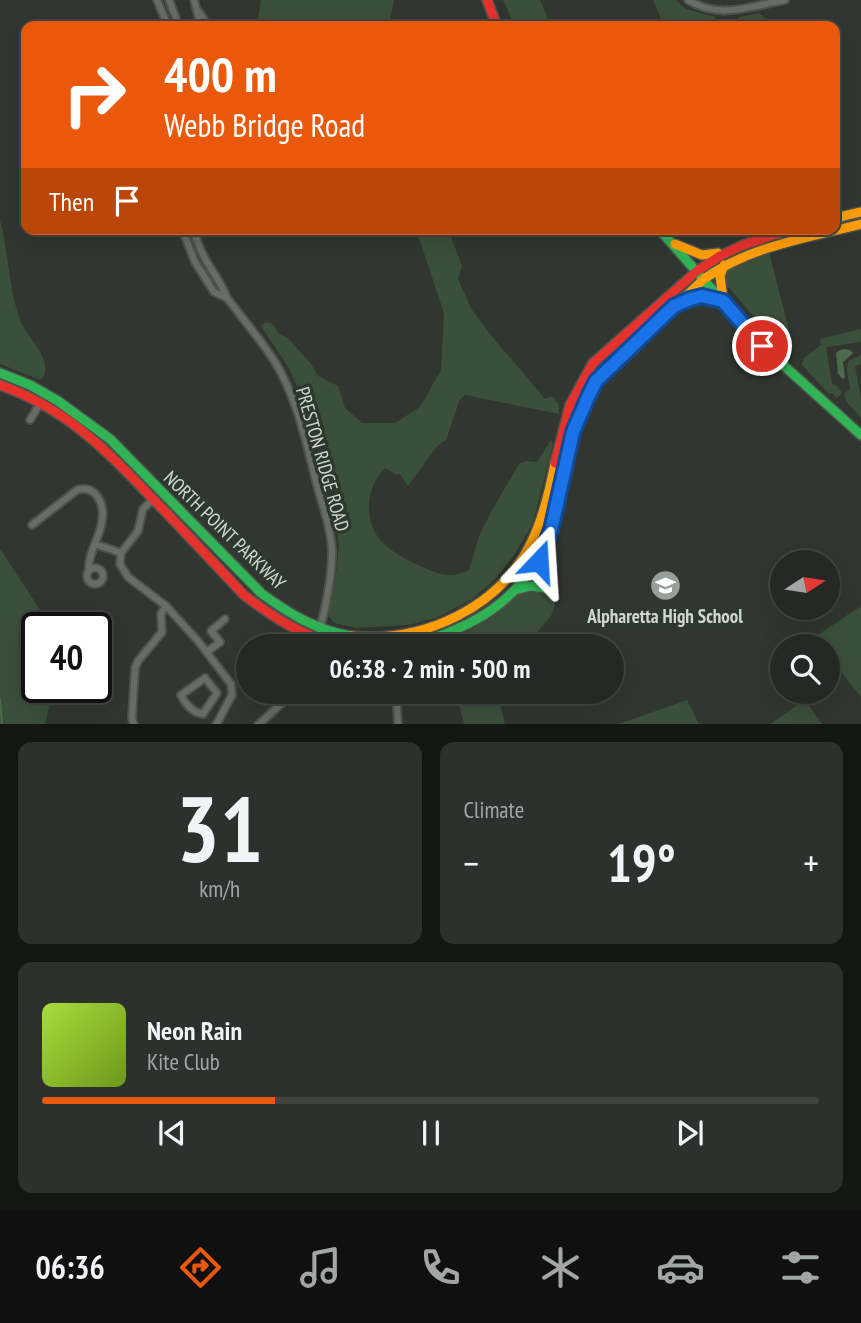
<!DOCTYPE html>
<meta charset="utf-8">
<style>
body{margin:0;font-family:"PT Sans Narrow",sans-serif;background:#2d302d;color:#f1f3f6;height:100vh;display:flex;flex-direction:column;font-size:26px;white-space:nowrap}
*{box-sizing:border-box;margin:0}
p{font-size:23px;color:#a3a6a7}
.icon{flex:none;width:38px;height:38px;fill:none;stroke:currentColor;stroke-width:2;stroke-linecap:round;stroke-linejoin:round}
.map{position:relative;height:724px;overflow:hidden}
.details{display:flex;flex-direction:column;gap:18px;padding:18px;background:#141614;flex:1}
.details>*{flex:none}
.hud{position:absolute;left:21px;top:21px;width:819px;height:214px;border-radius:14px;box-shadow:0 7px 28px #0002,0 0 0 2px #424442;background:#ea580c;color:#fff;overflow:hidden}
.needle{width:46px;rotate:78deg}
.fabs{position:absolute;left:770px;top:550px;display:grid;gap:14px}
.fabs a{display:grid;place-items:center;width:70px;height:70px;border-radius:50%;background:#252825;box-shadow:0 7px 28px #0002,0 0 0 2px #424442;font-size:35px}
.speed{position:absolute;left:21px;top:612px;display:flex;gap:14px;font-size:35px;font-weight:700;text-align:center}
.speed>*{display:grid;place-content:center;width:91px;height:91px;border-radius:50%;background:#252825;box-shadow:0 7px 28px #0002,0 0 0 2px #424442;line-height:1}
.speed .limit{border:4px solid #111;border-radius:10px;background:#fff;color:#111}
.pin{position:absolute;display:grid;place-items:center;width:60px;height:60px;color:#fff;margin:-30px;border:4px solid #fff;border-radius:50%;box-shadow:0 2px 7px #0007}
.me{position:absolute;width:77px;margin:-38px;rotate:20deg;stroke-linejoin:round;filter:drop-shadow(0 0 5px #0008)}
.turn{display:flex;align-items:center;gap:24px;height:147px;padding:0 28px;font-size:32px}
.turn .icon{width:91px;height:91px;stroke-width:2.5}
.turn b{display:block;font-size:49px;line-height:60px}
.then{display:flex;align-items:center;height:66px;padding:0 28px;background:#0003;gap:14px;font-size:26px}
.big{font-size:52px;font-weight:800;line-height:1.1}
.details .card{flex:1;display:flex;flex-direction:column;justify-content:center;gap:10px;min-width:0;padding:0 24px;border-radius:14px;background:#2d302d}
.details .dial{align-items:center;gap:0}
.dial b{font-size:91px;line-height:1}
.song{display:flex;align-items:center;gap:21px}
.cover{width:84px;height:84px;border-radius:10px;background:linear-gradient(135deg,hsl(80 70% 55%),hsl(80 70% 35%))}
.played{height:7px;border-radius:4px;background:linear-gradient(90deg,#ea580c 30%,#424442 30%)}
.keys{display:flex;justify-content:space-around;direction:ltr}
.heat{display:flex;justify-content:space-between;align-items:center;font-size:38px;direction:ltr}
.details .tiles{flex:1;display:grid;gap:18px;grid-template-columns:1fr 1fr}
.card:last-child{grid-column:span 2}
.trip{position:absolute;left:236px;top:634px;width:388px;height:70px;border-radius:35px;background:#252825;box-shadow:0 7px 28px #0002,0 0 0 2px #424442;font-weight:800;line-height:70px;text-align:center}
.menu{display:flex;height:112px;justify-content:space-around;align-items:center;background:#0f100f;color:#a3a6a7}
.menu .icon{width:49px;height:49px}
.menu .active{color:#ea580c}
.menu b{font-size:32px;color:#f1f3f6}
.map>svg:first-child{display:block}
.green{fill:#3b503b}
.water{fill:#4c6b4d}
.lines{fill:none;stroke-linecap:round;stroke-linejoin:round}
.stream{stroke:#4c6b4d;stroke-width:2}
.street-casing{stroke:#4d524d;stroke-width:10}
.fast-casing{stroke:#4d524d;stroke-width:12}
.slow-casing{stroke:#4d524d;stroke-width:12}
.jam-casing{stroke:#4d524d;stroke-width:12}
.street{stroke:#676c67;stroke-width:6}
.fast{stroke:#30b455;stroke-width:9}
.slow{stroke:#ff9f0a;stroke-width:9}
.jam{stroke:#e5322d;stroke-width:9}
.route-casing{stroke:#114b97;stroke-width:18}
.route{stroke:#1a73e8;stroke-width:12}
.labels{text-anchor:middle;dominant-baseline:central;stroke-width:7;stroke-linejoin:round;paint-order:stroke}
.street-label{font-size:19px;fill:#d0d7d0;stroke:#2e392e}
.poi-label{font-size:19px;font-weight:bold;fill:#d0d7d0;stroke:#2e392e}
</style>
<div class="map">
<svg width="861" height="725" viewBox="0 0 861 725">
<rect width="100%" height="100%" fill="#313631"/>
<path class="green" d="M261 0H394L390 20 392 26H277L257 24Z
M503 0H540L551 26H515Z
M653 0H676L686 9 716 17 714 26H664Z
M759 13 766 19 764 26H737L739 17Z
M0 220C9 253 8 289 21 322 28 338 56 363 41 380L0 364Z
M416 229H448L462 266 458 279 472 310 490 334 545 399 552 396 559 405V414L465 395 460 399 446 440 438 445 408 486 400 474H395L385 468C364 489 363 525 385 545 394 553 407 560 418 565 428 570 442 576 454 575 459 574 465 572 469 570L479 536 491 512 519 464 526 461 537 462 551 440 553 444 533 523 515 554 496 578 472 599 436 618 409 625 356 628 334 623 329 617V605L335 582 339 547 337 527 329 495 301 394 289 368 261 326 266 322 273 324 279 334 288 338 312 365 318 376 338 386 345 408 362 423H395L420 407 441 370 444 313Z
M769 252 793 346 784 352 725 283V273L740 262Z
M861 329V342L826 347 832 384 836 385 842 393 837 398 832 393 829 394 802 365 804 358 821 345 820 339Z
M861 355V364L855 366 861 399V418L846 401 844 393 850 390 847 369 848 361Z
M0 549 52 628H37V688H54L45 724H0Z
M531 587 549 592 554 600 555 606 551 616 533 637 522 646H444L482 623 519 592Z
M861 606V697L828 655V646H821L818 642V635Z
M457 691H501L499 700 505 724H464L458 701Z
M687 700 699 724H619Z
M805 700 822 724H770Z"/>
<path class="water" d="M844 349 850 350 853 353 843 362 845 378 842 379 838 373 836 353 840 350Z"/>
<g class="lines">
<path class="stream" d="M0 699 2 725"/>
<defs>
<path id="street" d="M157 0 168 26
M169 0 179 26
M688 0C720 20 751 6 785 0
M199 12 204 20 203 26
M191 26 197 23 199 19 194 0
M182 229 195 262 214 292 227 298
M193 229C197 241 201 252 207 262 214 274 222 284 227 298 243 319 261 340 275 362 298 400 307 446 318 489 324 509 331 530 332 551 332 578 324 621 314 646
M30 420 41 402
M153 499 143 509 138 531 121 553 120 564 128 577 166 606 198 641 231 684 232 695 216 725
M32 525 77 490C96 484 105 504 102 521 100 538 88 552 89 569
M95 544 121 553
M87 576a8 8 0 1 1 16 0a8 8 0 1 1-16 0Z
M429 628 434 646
M207 652 220 642 211 631 225 619
M205 678 217 693 203 714C193 713 185 704 181 695Z
M134 725 132 718 135 668 138 661 162 632 161 614 166 606
M258 725 282 703 291 691
M398 725 397 706 401 691"/>
<path id="fast" d="M659 229 762 346 861 435
M0 373 30 385 58 401 110 439 261 593C288 613 317 631 351 636
M519 589 531 586 552 589
M406 646C474 629 527 599 551 529 559 507 562 483 567 460"/>
<path id="slow" d="M835 218 861 212
M675 244 702 255 718 253
M723 299 720 276 724 265
M681 303 702 296 722 301
M567 460 577 421 596 381 704 279C750 246 807 238 861 224
M540 559 541 571 552 589
M351 636C424 643 500 608 532 541 544 516 550 489 555 463"/>
<path id="jam" d="M487 0 497 26
M0 385C67 409 104 448 152 498 183 530 214 563 244 595 274 618 304 637 341 646
M555 463 570 405 593 363 697 271 720 256 743 245 792 229"/>
</defs>
<use href="#street" class="street-casing"/>
<use href="#fast" class="fast-casing"/>
<use href="#slow" class="slow-casing"/>
<use href="#jam" class="jam-casing"/>
<use href="#street" class="street"/>
<use href="#fast" class="fast"/>
<use href="#slow" class="slow"/>
<use href="#jam" class="jam"/>
</g>
<g class="lines">
<defs>
<path id="route" d="M539 561 551 530 573 432 588 397 596 381 674 306 690 299 702 296 723 301 762 346"/>
</defs>
<use href="#route" class="route-casing"/>
<use href="#route" class="route"/>
</g>
<defs>
<symbol id="school-disc" viewBox="-11 -11 22 22"><circle r="9.5" fill="#989f98" stroke="#2e392e"/><path d="M0-5L7-2L0 1L-7-2ZM-4 1L0 2.5L4 1V4Q0 6-4 4Z" fill="#fff"/></symbol>
</defs>
<g fill-rule="evenodd">
<use href="#school-disc" x="648" y="568" width="35" height="35"/>
</g>
<g class="labels">
<g class="street-label">
<text transform="translate(323 459) rotate(74)">PRESTON RIDGE ROAD</text>
<text transform="translate(225 530) rotate(44)">NORTH POINT PARKWAY</text>
</g>
<g class="poi-label">
<text x="665" y="616">Alpharetta High School</text>
</g>
</g>
</svg>
<div class="fabs">
<a><svg class="needle" viewBox="-14 -14 28 28"><path d="M0-13l5 13h-10z" fill="#e53935"/><path d="M0 13l5-13h-10z" fill="#a3a6a7"/></svg></a>
<a><svg class="icon" aria-label="search" viewBox="0 0 24 24"><circle cx="10" cy="10" r="6"/><path d="M15 15l6 6"/></svg></a>
</div>
<div class="speed"><div class="limit">40</div></div>
<div class="pin" style="left:762px;top:346px;background:#d93025"><svg class="icon" aria-label="arrive" viewBox="0 0 24 24"><path d="M6 21V4h12l-3 4 3 4H6"/></svg></div>
<svg class="me" style="left:539px;top:561px" viewBox="-20 -20 40 40"><path d="M0-17L14 15 0 8-14 15z" fill="#1a73e8" stroke="#fff" stroke-width="4"/></svg>
<div class="trip">06:38 · 2 min · 500 m</div>
<div class="hud">
<div class="turn"><svg class="icon" aria-label="right" viewBox="0 0 24 24"><path d="M7 20v-9h11M14 6l5 5-5 5"/></svg><div><b>400 m</b>Webb Bridge Road</div></div>
<div class="then">Then<svg class="icon" aria-label="arrive" viewBox="0 0 24 24"><path d="M6 21V4h12l-3 4 3 4H6"/></svg></div>
</div>
</div>
<section class="details">
<div class="tiles">
<div class="card dial"><b>31</b><p>km/h</p></div>
<div class="card"><p>Climate</p>
<div class="heat"><a>−</a><b class="big">19°</b><a>+</a></div>
</div>
<div class="card">
<div class="song"><i class="cover"></i><div><b>Neon Rain</b><p>Kite Club</p></div></div>
<div class="played"></div>
<div class="keys"><svg class="icon" aria-label="previous" viewBox="0 0 24 24"><path d="M18 5L8 12l10 7zM5 5v14"/></svg><svg class="icon" aria-label="pause" viewBox="0 0 24 24"><path d="M8 5v14M16 5v14"/></svg><svg class="icon" aria-label="next" viewBox="0 0 24 24"><path d="M6 5l10 7-10 7zM19 5v14"/></svg></div>
</div>
</div>
</section>
<nav class="menu">
<b>06:36</b>
<svg class="icon active" aria-label="directions" viewBox="0 0 24 24"><path d="M12 3l9 9-9 9-9-9zM9 14v-3h6M13 9l2 2-2 2"/></svg>
<svg class="icon" aria-label="music" viewBox="0 0 24 24"><path d="M9 18V5l10-2v13"/><circle cx="6" cy="18" r="3"/><circle cx="16" cy="16" r="3"/></svg>
<svg class="icon" aria-label="phone" viewBox="0 0 24 24"><path d="M5 4h4l2 5-3 2q2 4 5 5l2-3 5 2v4C11 20 4 13 5 4z"/></svg>
<svg class="icon" aria-label="climate" viewBox="0 0 24 24"><path d="M12 3v18M4 7l16 10M4 17L20 7"/></svg>
<svg class="icon" aria-label="car" viewBox="0 0 24 24"><path d="M5 17H2v-5l4-1 3-4h7l3 4 3 1v5h-3M9 17h6M6 11h13"/><circle cx="7" cy="17" r="2"/><circle cx="17" cy="17" r="2"/></svg>
<svg class="icon" aria-label="filters" viewBox="0 0 24 24"><path d="M4 7h16M4 17h16"/><circle cx="9" cy="7" r="2"/><circle cx="15" cy="17" r="2"/></svg>
</nav>
